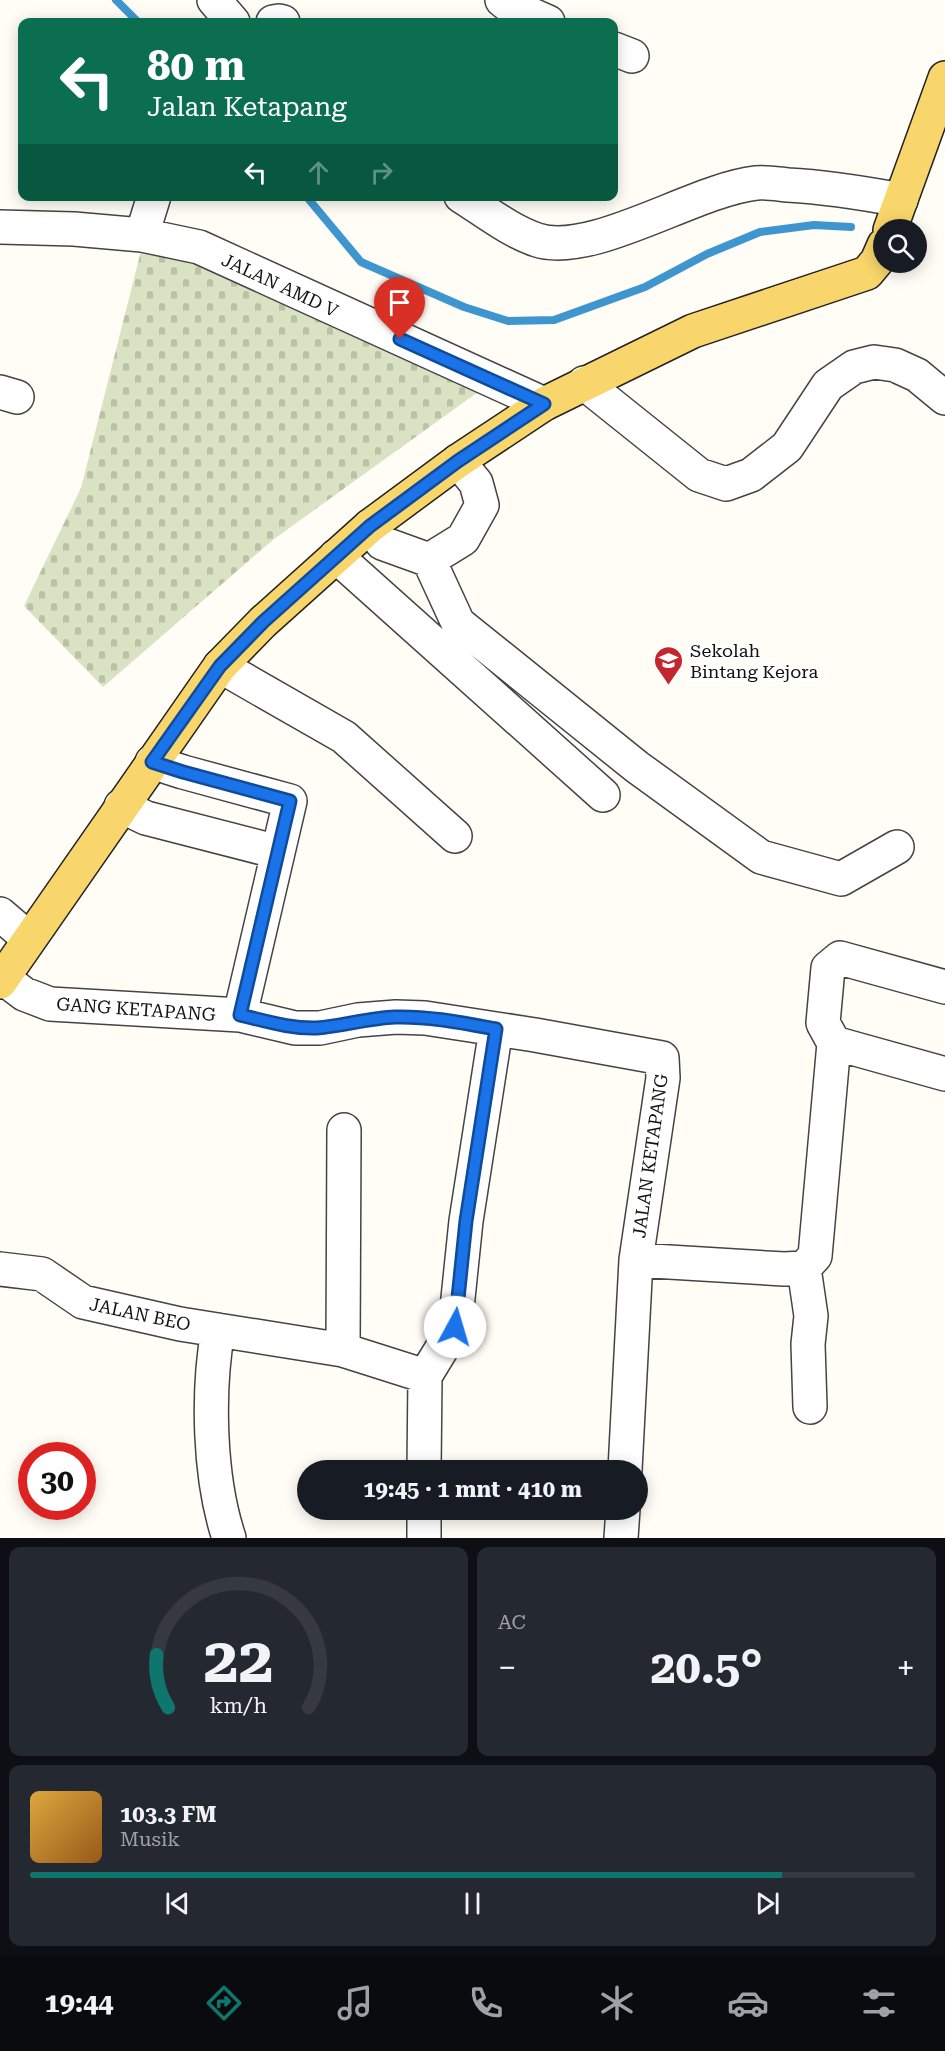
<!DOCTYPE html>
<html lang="id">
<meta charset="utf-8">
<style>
body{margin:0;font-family:"Roboto Serif",serif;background:#242831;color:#f1f3f6;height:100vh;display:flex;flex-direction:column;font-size:22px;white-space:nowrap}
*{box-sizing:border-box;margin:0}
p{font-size:20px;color:#9ea1a6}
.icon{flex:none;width:33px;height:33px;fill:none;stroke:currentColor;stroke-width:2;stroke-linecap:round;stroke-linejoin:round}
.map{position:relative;height:1538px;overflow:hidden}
.sheet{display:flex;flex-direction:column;gap:9px;padding:9px;background:#0d0f14;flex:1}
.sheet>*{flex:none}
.guide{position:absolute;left:18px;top:18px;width:600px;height:183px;border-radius:12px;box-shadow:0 3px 15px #0003;background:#0b6e4f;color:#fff;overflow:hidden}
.fabs{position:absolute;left:873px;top:219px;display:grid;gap:12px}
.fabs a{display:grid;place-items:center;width:54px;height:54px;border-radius:50%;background:#171b24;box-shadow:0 3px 15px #0003;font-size:30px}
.speed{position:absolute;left:18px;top:1442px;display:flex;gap:12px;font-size:30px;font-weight:700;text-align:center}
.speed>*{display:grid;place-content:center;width:78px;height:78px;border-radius:50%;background:#171b24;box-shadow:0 3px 15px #0003;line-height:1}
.speed .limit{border:9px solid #d22;background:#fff;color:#111}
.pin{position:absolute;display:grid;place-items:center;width:51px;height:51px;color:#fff;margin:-62px -26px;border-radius:50% 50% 50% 0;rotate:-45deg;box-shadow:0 0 6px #0007}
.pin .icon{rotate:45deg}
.me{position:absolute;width:66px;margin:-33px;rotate:6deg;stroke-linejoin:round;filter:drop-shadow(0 0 4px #0008)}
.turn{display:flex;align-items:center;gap:21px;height:126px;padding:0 30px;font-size:27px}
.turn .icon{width:78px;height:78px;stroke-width:2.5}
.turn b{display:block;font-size:42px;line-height:51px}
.lanes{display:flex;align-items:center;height:57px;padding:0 30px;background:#0003;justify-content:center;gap:30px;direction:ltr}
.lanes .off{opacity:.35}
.big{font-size:45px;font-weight:700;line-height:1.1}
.sheet .card{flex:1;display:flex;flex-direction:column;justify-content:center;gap:9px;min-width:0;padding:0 21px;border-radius:12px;background:#242831}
.sheet .dial{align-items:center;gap:0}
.dial svg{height:156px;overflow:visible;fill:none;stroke:#363941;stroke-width:7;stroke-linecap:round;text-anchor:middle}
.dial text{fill:#f1f3f6;stroke:none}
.song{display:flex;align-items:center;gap:18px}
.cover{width:72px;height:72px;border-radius:9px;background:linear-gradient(135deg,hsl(40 70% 55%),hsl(30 70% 35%))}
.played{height:6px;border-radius:3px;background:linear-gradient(90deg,#0f766e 85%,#363941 85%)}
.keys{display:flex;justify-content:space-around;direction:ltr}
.heat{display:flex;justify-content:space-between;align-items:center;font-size:33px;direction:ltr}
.sheet .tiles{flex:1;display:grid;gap:9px;grid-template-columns:1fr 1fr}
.card:last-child{grid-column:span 2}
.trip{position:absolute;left:297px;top:1460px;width:351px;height:60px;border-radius:30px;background:#171b24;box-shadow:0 3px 15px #0003;font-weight:700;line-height:60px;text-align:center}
.tabs{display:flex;height:96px;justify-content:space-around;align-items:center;background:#090b0e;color:#9ea1a6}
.tabs .icon{width:42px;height:42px}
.tabs .current{color:#0f766e}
.tabs b{font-size:27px;color:#f1f3f6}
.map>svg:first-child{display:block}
.cemetery{fill:url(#cemetery-stones)}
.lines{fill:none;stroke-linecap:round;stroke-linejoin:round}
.stream{stroke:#3f96cf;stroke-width:8}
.minor-casing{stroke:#444;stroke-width:36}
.major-casing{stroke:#222;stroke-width:36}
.minor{stroke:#fff;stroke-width:33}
.major{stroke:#f9d66b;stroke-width:33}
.route-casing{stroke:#114b97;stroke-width:15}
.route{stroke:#1a73e8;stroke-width:10}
.labels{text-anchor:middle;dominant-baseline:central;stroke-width:6;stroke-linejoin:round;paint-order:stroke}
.street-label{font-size:18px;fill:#111;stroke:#fff}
.poi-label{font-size:18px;fill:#111;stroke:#fff;text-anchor:start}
</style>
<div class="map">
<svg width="945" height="1538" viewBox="0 0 945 1538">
<defs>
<pattern id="cemetery-stones" width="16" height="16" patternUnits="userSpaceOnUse" patternTransform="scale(1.5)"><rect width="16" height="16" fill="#d9e3c4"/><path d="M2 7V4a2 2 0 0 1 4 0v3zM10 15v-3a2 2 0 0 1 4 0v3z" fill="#b9c2a7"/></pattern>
</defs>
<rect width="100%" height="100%" fill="#fffdf5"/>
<path class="cemetery" d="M143 243 250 276 478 392 274 539 103 687 24 606 81 488Z"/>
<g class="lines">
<path class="stream" d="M116 0 138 22
M306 196 361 262 464 307 508 321 554 320 645 287 707 254 760 232 814 225 851 227"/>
<defs>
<path id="minor" d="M214 0 233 22
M502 0 507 4 548 22
M273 22 279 21 283 22
M614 49 632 56
M461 196C485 211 510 231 537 240 592 258 694 190 756 183 766 182 778 184 788 185 826 187 863 193 901 200
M0 227 74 229 142 235 199 247 544 404
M142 235 154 196
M584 383 699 475 726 484 751 475 787 447 828 385 854 367 874 362 895 365 917 375 945 398
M0 392 17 397
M370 526 382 543 429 560 463 539 482 505 476 483 458 461
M336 556 603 795
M429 560 458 623 637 767 761 857 841 879 897 847
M220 666 344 737 455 836
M152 762 183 772 290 801 240 1015 295 1028H320L358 1020 396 1017 425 1018 535 1035 662 1058 663 1078 636 1260 625 1470
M121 806 146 818 278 852
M0 914 29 939
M3 978 24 994 50 1004 240 1015
M834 1043 945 1074
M636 1260 784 1269 804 1268 815 1256 834 1043 823 1023 828 968 840 958 945 987
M804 1268 811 1316 808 1344 810 1407
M0 1269 42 1274 83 1302 180 1324 343 1350 425 1376
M218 1330C207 1393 209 1478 229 1538
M343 1350 344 1130
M424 1470 425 1376 455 1327 466 1221 496 1029
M424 1538V1509
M621 1538 623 1509"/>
<path id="major" d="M890 230 945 78
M0 982 220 666 263 622 370 526 458 461 544 404 693 331 867 273 877 261 884 245"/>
</defs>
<use href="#minor" class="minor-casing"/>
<use href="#major" class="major-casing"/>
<use href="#minor" class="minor"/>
<use href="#major" class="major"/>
</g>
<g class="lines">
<defs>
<path id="route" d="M400 339 544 404 458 461 370 526 263 622 220 666 152 762 183 772 290 801 240 1015C266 1021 291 1029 317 1028 343 1026 369 1018 395 1017 429 1016 463 1023 496 1029L466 1221 455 1327"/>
</defs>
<use href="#route" class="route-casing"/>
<use href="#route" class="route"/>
</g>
<defs>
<symbol id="school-pin" viewBox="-11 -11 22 30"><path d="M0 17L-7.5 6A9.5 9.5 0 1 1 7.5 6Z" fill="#c4262e" stroke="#fff"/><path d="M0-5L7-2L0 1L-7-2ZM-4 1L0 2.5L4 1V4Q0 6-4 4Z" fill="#fff"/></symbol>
</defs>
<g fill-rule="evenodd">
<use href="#school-pin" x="652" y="644" width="33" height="45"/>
</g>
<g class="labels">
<g class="street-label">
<text transform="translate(280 285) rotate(25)">JALAN AMD V</text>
<text transform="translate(136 1009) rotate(4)">GANG KETAPANG</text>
<text transform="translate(650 1156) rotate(-82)">JALAN KETAPANG</text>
<text transform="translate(140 1314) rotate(12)">JALAN BEO</text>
</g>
<g class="poi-label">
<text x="690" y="650">Sekolah<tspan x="690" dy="21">Bintang Kejora</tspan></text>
</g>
</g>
</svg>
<div class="fabs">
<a><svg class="icon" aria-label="search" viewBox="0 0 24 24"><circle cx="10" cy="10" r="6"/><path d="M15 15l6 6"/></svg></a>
</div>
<div class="speed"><div class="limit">30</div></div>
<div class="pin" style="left:400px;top:339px;background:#d93025"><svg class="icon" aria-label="arrive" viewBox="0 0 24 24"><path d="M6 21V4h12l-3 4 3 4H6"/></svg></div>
<svg class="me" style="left:455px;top:1327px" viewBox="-20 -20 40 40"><circle r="19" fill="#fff"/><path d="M0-13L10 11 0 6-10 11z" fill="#1a73e8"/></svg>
<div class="trip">19:45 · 1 mnt · 410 m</div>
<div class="guide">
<div class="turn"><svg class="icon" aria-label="left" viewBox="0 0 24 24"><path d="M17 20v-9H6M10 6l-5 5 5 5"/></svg><div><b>80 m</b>Jalan Ketapang</div></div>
<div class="lanes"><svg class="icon" aria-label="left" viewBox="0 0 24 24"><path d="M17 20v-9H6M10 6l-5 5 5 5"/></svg><svg class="icon off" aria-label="ahead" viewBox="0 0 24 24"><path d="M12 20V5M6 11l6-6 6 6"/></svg><svg class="icon off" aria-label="right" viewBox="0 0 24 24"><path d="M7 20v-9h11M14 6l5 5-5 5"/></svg></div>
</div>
</div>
<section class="sheet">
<div class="tiles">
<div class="card dial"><svg viewBox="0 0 100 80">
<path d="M14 69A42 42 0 1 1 86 69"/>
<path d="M14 69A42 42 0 0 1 8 42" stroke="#0f766e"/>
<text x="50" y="56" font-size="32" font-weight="700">22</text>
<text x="50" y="72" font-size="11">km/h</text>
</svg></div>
<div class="card"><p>AC</p>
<div class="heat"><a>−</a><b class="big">20.5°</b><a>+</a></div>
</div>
<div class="card">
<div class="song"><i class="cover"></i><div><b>103.3 FM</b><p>Musik</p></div></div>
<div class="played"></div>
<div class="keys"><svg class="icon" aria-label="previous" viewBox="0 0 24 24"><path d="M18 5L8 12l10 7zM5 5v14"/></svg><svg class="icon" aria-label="pause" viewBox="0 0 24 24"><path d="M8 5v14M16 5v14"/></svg><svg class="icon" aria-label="next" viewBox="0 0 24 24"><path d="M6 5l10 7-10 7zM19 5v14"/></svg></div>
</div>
</div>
</section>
<nav class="tabs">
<b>19:44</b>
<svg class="icon current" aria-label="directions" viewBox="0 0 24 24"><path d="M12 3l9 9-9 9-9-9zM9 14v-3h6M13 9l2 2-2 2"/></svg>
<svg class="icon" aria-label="music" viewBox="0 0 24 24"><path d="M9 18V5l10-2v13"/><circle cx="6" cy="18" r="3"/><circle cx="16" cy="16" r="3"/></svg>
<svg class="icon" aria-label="phone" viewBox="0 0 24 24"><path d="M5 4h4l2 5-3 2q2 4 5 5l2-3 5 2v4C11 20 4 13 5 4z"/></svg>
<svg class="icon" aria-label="climate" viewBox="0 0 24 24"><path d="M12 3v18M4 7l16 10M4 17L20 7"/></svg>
<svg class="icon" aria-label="car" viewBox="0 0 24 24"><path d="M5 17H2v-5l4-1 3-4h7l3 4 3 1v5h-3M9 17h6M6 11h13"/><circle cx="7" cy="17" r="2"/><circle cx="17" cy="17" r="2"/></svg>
<svg class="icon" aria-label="filters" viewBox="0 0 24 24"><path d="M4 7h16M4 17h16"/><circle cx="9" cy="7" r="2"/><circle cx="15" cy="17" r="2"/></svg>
</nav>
